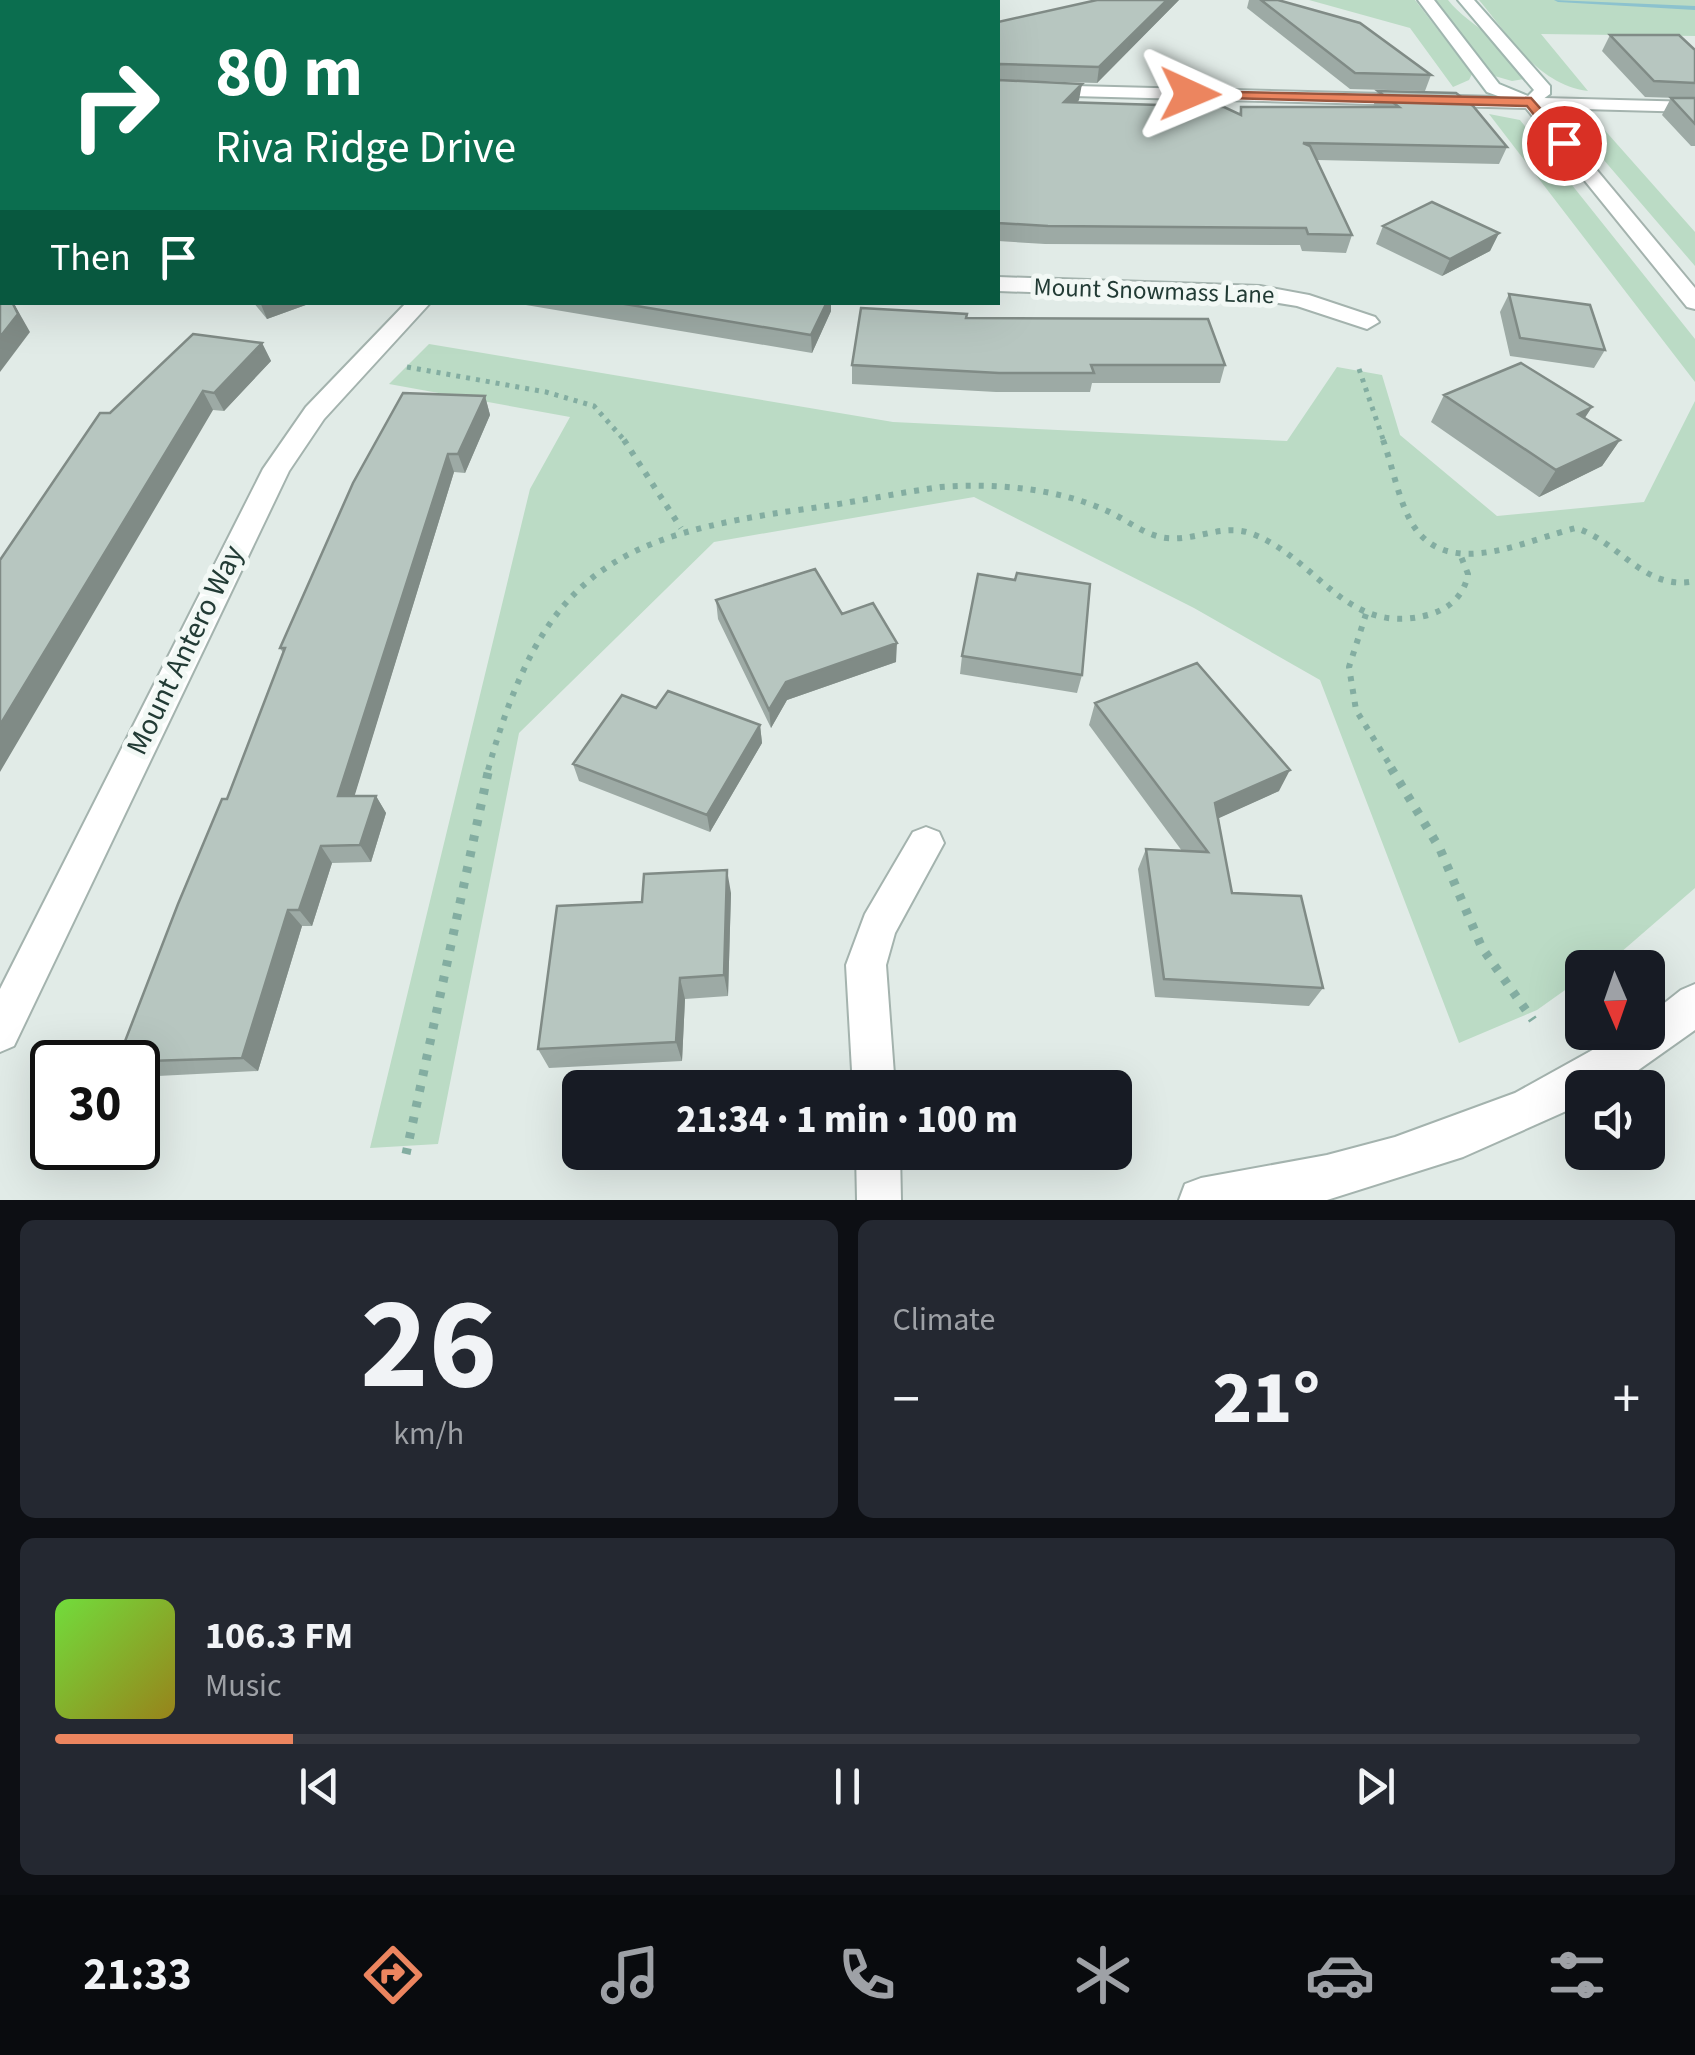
<!DOCTYPE html>
<meta charset="utf-8">
<style>
body{margin:0;font-family:"Source Sans 3",sans-serif;background:#242831;color:#f1f3f6;height:100vh;display:flex;flex-direction:column;font-size:38px;white-space:nowrap}
*{box-sizing:border-box;margin:0}
p{font-size:32px;color:#9ea1a6}
.icon{flex:none;width:55px;height:55px;fill:none;stroke:currentColor;stroke-width:2;stroke-linecap:round;stroke-linejoin:round}
.map{position:relative;height:1200px;overflow:hidden}
.sheet{display:flex;flex-direction:column;gap:20px;padding:20px;background:#0d0f14;flex:1}
.sheet>*{flex:none}
.guide{position:absolute;left:0px;top:0px;width:1000px;height:305px;box-shadow:0 10px 40px #0002;background:#0b6e4f;color:#fff;overflow:hidden}
.needle{width:65px;rotate:178deg}
.tools{position:absolute;left:1565px;top:950px;display:grid;gap:20px}
.tools a{display:grid;place-items:center;width:100px;height:100px;border-radius:15px;background:#171b24;box-shadow:0 10px 40px #0002;font-size:50px}
.speed{position:absolute;left:30px;top:1040px;display:flex;gap:20px;font-size:50px;font-weight:700;text-align:center}
.speed>*{display:grid;place-content:center;width:130px;height:130px;border-radius:50%;background:#171b24;box-shadow:0 10px 40px #0002;line-height:1}
.speed .limit{border:5px solid #111;border-radius:15px;background:#fff;color:#111}
.pin{position:absolute;display:grid;place-items:center;width:85px;height:85px;color:#fff;margin:-42px;border:5px solid #fff;border-radius:50%;box-shadow:0 2px 10px #0007}
.me{position:absolute;width:110px;margin:-55px;rotate:91deg;stroke-linejoin:round;filter:drop-shadow(0 0 8px #0008)}
.turn{display:flex;align-items:center;gap:35px;height:210px;padding:0 50px;font-size:45px}
.turn .icon{width:130px;height:130px;stroke-width:2.5}
.turn b{display:block;font-size:70px;line-height:85px}
.then{display:flex;align-items:center;height:95px;padding:0 50px;background:#0003;gap:20px;font-size:38px}
.big{font-size:75px;font-weight:800;line-height:1.1}
.sheet .tile{flex:1;display:flex;flex-direction:column;justify-content:center;gap:15px;min-width:0;padding:0 35px;border-radius:15px;background:#242831}
.sheet .dial{align-items:center;gap:0}
.dial b{font-size:130px;line-height:1}
.song{display:flex;align-items:center;gap:30px}
.cover{width:120px;height:120px;border-radius:15px;background:linear-gradient(135deg,hsl(100 70% 55%),hsl(50 70% 35%))}
.played{height:10px;border-radius:5px;background:linear-gradient(90deg,#ec855f 15%,#363941 15%)}
.keys{display:flex;justify-content:space-around;direction:ltr}
.heat{display:flex;justify-content:space-between;align-items:center;font-size:55px;direction:ltr}
.sheet .tiles{flex:1;display:grid;gap:20px;grid-template-columns:1fr 1fr}
.tile:last-child{grid-column:span 2}
.trip{position:absolute;left:562px;top:1070px;width:570px;height:100px;border-radius:15px;background:#171b24;box-shadow:0 10px 40px #0002;font-weight:800;line-height:100px;text-align:center}
.tabs{display:flex;height:160px;justify-content:space-around;align-items:center;background:#090b0e;color:#9ea1a6}
.tabs .icon{width:70px;height:70px}
.tabs .active{color:#ec855f}
.tabs b{font-size:45px;color:#f1f3f6}
.map>svg:first-child{display:block}
.green{fill:#bbdbc5}
.lines{fill:none;stroke-linecap:round;stroke-linejoin:round}
.stream{fill:#8cc2ce;fill-rule:evenodd}
.street-casing{stroke:#a4b3ae;stroke-width:4}
.secondary-casing{stroke:#a0b6af;stroke-width:4}
.path-far2{stroke:#83ada1;stroke-width:5;stroke-dasharray:4 6;stroke-linecap:butt}
.path-far1{stroke:#83ada1;stroke-width:6;stroke-dasharray:5 8;stroke-linecap:butt}
.path{stroke:#83ada1;stroke-width:9;stroke-dasharray:6 10;stroke-linecap:butt}
.street{fill:#fff;fill-rule:evenodd}
.secondary{fill:#fff;fill-rule:evenodd}
.wall{fill:#9daaa5}
.shaded-wall{fill:#808b86}
.building{fill:#b7c6c0;stroke:#808b86;stroke-width:2.5}
.route{fill:#ec855f;stroke:#99563e;stroke-width:2.5}
.labels{text-anchor:middle;dominant-baseline:central;stroke-width:10;stroke-linejoin:round;paint-order:stroke}
.far-street-label{font-size:25px;fill:#223b35;stroke:#f2f8f5}
.street-label{font-size:30px;fill:#223b35;stroke:#f2f8f5}
</style>
<div class="map">
<svg width="1695" height="1200" viewBox="0 0 1695 1200">
<rect width="100%" height="100%" fill="#e1ebe7"/>
<path class="green" d="M1309 0H1415L1472 74 1469 80 1453 87 1410 28Z
M1433 0H1448C1469 27 1516 45 1524 79L1512 81 1491 75Z
M1479 0H1695V36L1541 34 1588 91C1537 84 1510 37 1479 0Z
M1489 114 1520 120 1695 339V382Z
M1593 117 1695 232V266L1578 130V121Z
M429 344 893 422 1287 441 1337 367 1382 375 1400 435 1497 516 1644 502 1695 401V888L1620 953 1599 967 1582 968V978L1537 1010 1459 1043 1320 680 1194 608 974 497 714 542 519 733 438 1144 370 1148 530 489 570 417 389 384Z"/>
<g class="lines">
<path class="stream" d="M1554 0 1695 6V10L1558 2Z"/>
<defs>
<path id="street" d="M998 84 1695 102V112L1545 108 1695 288V309L1687 307 1526 108 998 94Z
M998 277 1260 286 1309 295 1375 317 1379 322 1367 329 1297 306 1260 300 998 291Z
M407 302H431L324 419 289 471 14 1046 0 1052V989L263 469 306 407Z
M926 827 939 832 944 843 895 933 886 965 895 1088H853L846 965 865 914 913 832Z
M1695 984V1030L1613 1088H1582V1104L1463 1157 1327 1200H1179L1185 1184 1201 1178 1327 1155 1395 1137 1515 1093 1625 1032H1648V1016L1681 990Z
M856 1152H900L901 1200H857Z"/>
<path id="secondary" d="M1418 0H1434L1499 84 1528 96 1534 90 1458 0H1474L1550 86V94L1531 108 1487 92Z"/>
</defs>
<use href="#street" class="street-casing"/>
<use href="#secondary" class="secondary-casing"/>
<path class="path-far2" d="M407 367 546 392 594 406 626 442
M1359 369 1384 442"/>
<path class="path-far1" d="M624 440 681 528
M1383 440C1393 467 1399 505 1415 528 1451 580 1529 539 1576 528 1620 542 1645 592 1695 581
M1366 614 1349 667 1356 710 1393 770
M488 770C543 574 611 536 805 509 851 503 896 493 941 487 995 483 1055 488 1105 510 1124 518 1140 532 1160 537 1190 544 1220 523 1250 533 1319 558 1344 637 1428 615 1449 609 1464 596 1468 574L1460 554"/>
<path class="path" d="M1391 768 1440 849 1482 948 1533 1020
M406 1154 489 768"/>
<use href="#street" class="street"/>
<use href="#secondary" class="secondary"/>
</g>
<path class="wall" d="M0 0 2 2V49L0 50Z
M1097 0H1179L1097 83 998 80 1079 100 1077 102 1239 114 1241 107H1373L1378 91 1507 147 1499 164 1317 160 1352 235 1346 253 1302 251 1300 245 1045 244 998 241V22Z
M1249 0H1278L1431 75 1425 91 1350 89 1247 8Z
M1610 35 1695 50V146H1691L1662 115 1671 98H1677L1645 97 1602 51Z
M1383 226 1499 233 1490 251 1442 276 1376 244Z
M1509 294 1605 350 1594 368 1510 356 1500 312Z
M253 302H314L267 319Z
M508 302H831V311L812 353Z
M966 318 1225 365 1220 383H1092L1090 392H996L852 384V365Z
M262 343 271 361 224 411 213 410 110 413Z
M1444 395 1585 418 1620 440 1602 466 1539 497 1431 422Z
M485 396 490 415 465 473 454 472 354 796H376L386 813 371 862 332 863 312 926H302L258 1071 138 1077V1062L227 799 283 653 280 648Z
M1015 580 1082 675 1077 693 960 674 962 656Z
M716 600 842 614 896 662 787 700 771 728 718 619Z
M1095 703 1279 791 1218 818 1232 893 1323 988 1309 1006 1155 997 1138 869 1146 849 1182 851 1089 725Z
M656 708 760 725 762 743 710 832 579 781 573 764Z
M731 893 728 996 685 999 682 1061 549 1068 538 1049 642 902Z"/>
<path class="shaded-wall" d="M527 0H545L546 2H526Z
M1167 0H1179L1097 83 1099 67Z
M1082 84 1079 100 1061 118 1064 102Z
M2 121V146L0 148V123Z
M1499 233 1490 251 1442 276 1450 259Z
M12 302H13L30 332 0 372V337Z
M260 302H314L267 319Z
M827 302H831V311L812 353 811 335Z
M262 343 271 361 224 411 214 393Z
M203 391 213 410 0 772V725Z
M485 396 490 415 465 473 458 454Z
M1592 407 1575 433 1578 414Z
M1620 440 1602 466 1539 497 1556 470Z
M448 454 454 472 349 814 338 796Z
M897 643 896 662 787 700 771 728 769 710 786 682Z
M760 725 762 743 710 832 707 815Z
M1290 770 1279 791 1206 824 1215 803Z
M376 796 386 813 371 862 360 845Z
M321 846 332 863 312 926 299 910Z
M727 870 731 893 728 996 724 975Z
M288 910 302 926 258 1071 242 1058Z
M680 978 685 999 682 1061 676 1042Z"/>
<path class="building" d="M0 0H13L24 2H2V35H0Z
M272 0H330L336 2H273Z
M405 0H527L526 2H405Z
M698 0H914V2H698Z
M1097 0H1167L1099 67 1000 64 998 66V22Z
M1261 0H1278L1360 23 1431 75 1355 73Z
M1610 35H1679L1695 50V83L1654 81Z
M998 80 1082 84 1064 102 1224 107 1241 115V107H1399L1378 91 1456 93 1473 106 1507 147 1303 143 1310 146 1352 235 1308 234 1306 228 1048 226 998 223Z
M2 90V121L0 123V92Z
M1671 98H1695V124Z
M1432 202 1499 233 1450 259 1383 226Z
M0 282 2 286V302H12L18 314 0 337Z
M1509 294 1590 305 1605 350 1520 338Z
M613 302H827L811 335Z
M861 308 967 314 966 318 1208 319 1225 365H1091L1094 373H999L852 365Z
M193 334 262 343 214 393 203 391 0 725V560L100 413H110Z
M1521 363 1592 407 1578 414 1620 440 1556 470 1444 395Z
M403 393 485 396 458 454H448L338 796H376L360 845 321 846 299 910H288L242 1058 117 1062 178 904 222 799H227L285 648H280L353 483Z
M815 569 842 614 873 603 897 643 786 682 769 710 716 600Z
M1017 573 1090 584 1082 675 962 656 978 574 1015 580Z
M1197 663 1290 770 1215 803 1232 893 1301 896 1323 988 1164 979 1146 849 1208 852 1095 703Z
M668 691 760 725 707 815 573 764 622 695 656 708Z
M727 870 724 975 680 978 676 1042 538 1049 557 906 642 902 644 874Z"/>
<path class="route" d="M1185 91 1531 98 1571 143 1559 146 1527 106 1190 97 1185 96Z"/>
<g class="labels">
<g class="far-street-label">
<text transform="translate(1154 291) rotate(2)">Mount Snowmass Lane</text>
</g>
<g class="street-label">
<text transform="translate(185 650) rotate(-64)">Mount Antero Way</text>
</g>
</g>
</svg>
<div class="tools">
<a><svg class="needle" viewBox="-14 -14 28 28"><path d="M0-13l5 13h-10z" fill="#e53935"/><path d="M0 13l5-13h-10z" fill="#9ea1a6"/></svg></a>
<a><svg class="icon" aria-label="sound" viewBox="0 0 24 24"><path d="M4 9h4l5-4v14l-5-4H4zM17 9q2 3 0 6"/></svg></a>
</div>
<div class="speed"><div class="limit">30</div></div>
<div class="pin" style="left:1564px;top:143px;background:#d93025"><svg class="icon" aria-label="arrive" viewBox="0 0 24 24"><path d="M6 21V4h12l-3 4 3 4H6"/></svg></div>
<svg class="me" style="left:1190px;top:94px" viewBox="-20 -20 40 40"><path d="M0-17L14 15 0 8-14 15z" fill="#ec855f" stroke="#fff" stroke-width="4"/></svg>
<div class="trip">21:34 · 1 min · 100 m</div>
<div class="guide">
<div class="turn"><svg class="icon" aria-label="right" viewBox="0 0 24 24"><path d="M7 20v-9h11M14 6l5 5-5 5"/></svg><div><b>80 m</b>Riva Ridge Drive</div></div>
<div class="then">Then<svg class="icon" aria-label="arrive" viewBox="0 0 24 24"><path d="M6 21V4h12l-3 4 3 4H6"/></svg></div>
</div>
</div>
<section class="sheet">
<div class="tiles">
<div class="tile dial"><b>26</b><p>km/h</p></div>
<div class="tile"><p>Climate</p>
<div class="heat"><a>−</a><b class="big">21°</b><a>+</a></div>
</div>
<div class="tile">
<div class="song"><i class="cover"></i><div><b>106.3 FM</b><p>Music</p></div></div>
<div class="played"></div>
<div class="keys"><svg class="icon" aria-label="previous" viewBox="0 0 24 24"><path d="M18 5L8 12l10 7zM5 5v14"/></svg><svg class="icon" aria-label="pause" viewBox="0 0 24 24"><path d="M8 5v14M16 5v14"/></svg><svg class="icon" aria-label="next" viewBox="0 0 24 24"><path d="M6 5l10 7-10 7zM19 5v14"/></svg></div>
</div>
</div>
</section>
<nav class="tabs">
<b>21:33</b>
<svg class="icon active" aria-label="directions" viewBox="0 0 24 24"><path d="M12 3l9 9-9 9-9-9zM9 14v-3h6M13 9l2 2-2 2"/></svg>
<svg class="icon" aria-label="music" viewBox="0 0 24 24"><path d="M9 18V5l10-2v13"/><circle cx="6" cy="18" r="3"/><circle cx="16" cy="16" r="3"/></svg>
<svg class="icon" aria-label="phone" viewBox="0 0 24 24"><path d="M5 4h4l2 5-3 2q2 4 5 5l2-3 5 2v4C11 20 4 13 5 4z"/></svg>
<svg class="icon" aria-label="climate" viewBox="0 0 24 24"><path d="M12 3v18M4 7l16 10M4 17L20 7"/></svg>
<svg class="icon" aria-label="car" viewBox="0 0 24 24"><path d="M5 17H2v-5l4-1 3-4h7l3 4 3 1v5h-3M9 17h6M6 11h13"/><circle cx="7" cy="17" r="2"/><circle cx="17" cy="17" r="2"/></svg>
<svg class="icon" aria-label="filters" viewBox="0 0 24 24"><path d="M4 7h16M4 17h16"/><circle cx="9" cy="7" r="2"/><circle cx="15" cy="17" r="2"/></svg>
</nav>
